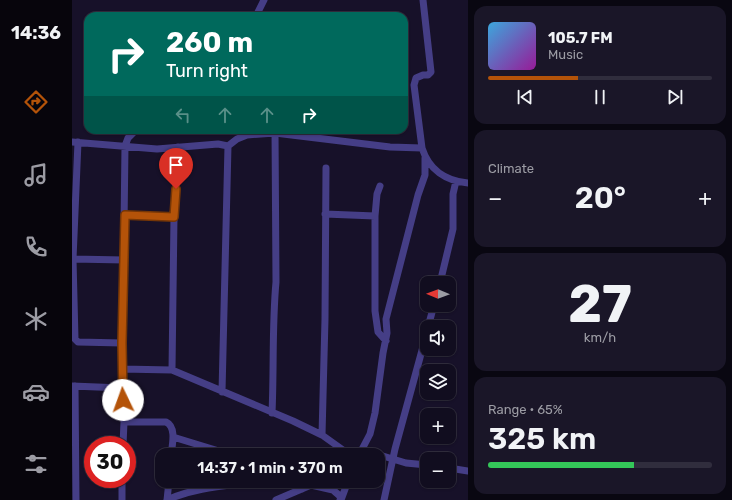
<!DOCTYPE html>
<meta charset="utf-8">
<style>
body{margin:0;font-family:Rubik,sans-serif;background:#1a1628;color:#f1f3f6;height:100vh;display:flex;flex-direction:column;font-size:15px;white-space:nowrap}
*{box-sizing:border-box;margin:0}
p{font-size:13px;color:#9c9ca4}
.icon{flex:none;width:22px;height:22px;fill:none;stroke:currentColor;stroke-width:2;stroke-linecap:round;stroke-linejoin:round}
.map{position:relative;flex:1;overflow:hidden}
.details{display:flex;flex-direction:column;gap:6px;padding:6px;background:#090711;width:264px}
.details>*{flex:none}
.hud{position:absolute;left:12px;top:12px;width:324px;height:122px;border-radius:12px;box-shadow:0 1px 3px #0004,0 0 0 1px #302d3d;background:#00695c;color:#fff;overflow:hidden}
.needle{width:26px;rotate:271deg}
.buttons{position:absolute;left:348px;top:276px;display:grid;gap:8px}
.buttons a{display:grid;place-items:center;width:36px;height:36px;border-radius:8px;background:#110d1f;box-shadow:0 1px 3px #0004,0 0 0 1px #302d3d;font-size:20px}
.speed{position:absolute;left:12px;top:436px;display:flex;gap:8px;font-size:20px;font-weight:700;text-align:center}
.speed>*{display:grid;place-content:center;width:52px;height:52px;border-radius:50%;background:#110d1f;box-shadow:0 1px 3px #0004,0 0 0 1px #302d3d;line-height:1}
.speed .limit{border:6px solid #d22;background:#fff;color:#111}
.pin{position:absolute;display:grid;place-items:center;width:34px;height:34px;color:#fff;margin:-41px -17px;border-radius:50% 50% 50% 0;rotate:-45deg;box-shadow:0 0 4px #0007}
.pin .icon{rotate:45deg}
.me{position:absolute;width:44px;margin:-22px;rotate:357deg;stroke-linejoin:round;filter:drop-shadow(0 0 3px #0008)}
.turn{display:flex;align-items:center;gap:14px;height:84px;padding:0 16px;font-size:18px}
.turn .icon{width:52px;height:52px;stroke-width:2.5}
.turn b{display:block;font-size:28px;line-height:34px}
.lanes{display:flex;align-items:center;height:38px;padding:0 16px;background:#0003;justify-content:center;gap:20px;direction:ltr}
.lanes .off{opacity:.35}
.big{font-size:30px;font-weight:600;line-height:1.1}
.details .card{flex:1;display:flex;flex-direction:column;justify-content:center;gap:6px;min-width:0;padding:0 14px;border-radius:12px;background:#1a1628}
.details .dial{align-items:center;gap:0}
.dial b{font-size:52px;line-height:1}
.song{display:flex;align-items:center;gap:12px}
.cover{width:48px;height:48px;border-radius:6px;background:linear-gradient(135deg,hsl(200 70% 55%),hsl(300 70% 35%))}
.played{height:4px;border-radius:2px;background:linear-gradient(90deg,#b45309 40%,#302d3d 40%)}
.keys{display:flex;justify-content:space-around;direction:ltr}
.heat{display:flex;justify-content:space-between;align-items:center;font-size:22px;direction:ltr}
.charge{height:6px;border-radius:3px;background:linear-gradient(90deg,#34c759 65%,#302d3d 0)}
.trip{position:absolute;left:83px;top:448px;width:230px;height:40px;border-radius:12px;background:#110d1f;box-shadow:0 1px 3px #0004,0 0 0 1px #302d3d;font-weight:600;line-height:40px;text-align:center}
main{display:flex;flex:1;min-height:0}
.tab-bar{display:flex;flex-direction:column;width:72px;justify-content:space-around;align-items:center;background:#07050c;color:#9c9ca4}
.tab-bar .icon{width:28px;height:28px}
.tab-bar .selected{color:#b45309}
.tab-bar b{font-size:18px;color:#f1f3f6}
.map>svg:first-child{display:block}
.lines{fill:none;stroke-linecap:round;stroke-linejoin:round}
.minor{stroke:#453e86;stroke-width:7}
.route-casing{stroke:#753606;stroke-width:10}
.route{stroke:#b45309;stroke-width:7}
</style>
<main>
<nav class="tab-bar">
<b>14:36</b>
<svg class="icon selected" aria-label="directions" viewBox="0 0 24 24"><path d="M12 3l9 9-9 9-9-9zM9 14v-3h6M13 9l2 2-2 2"/></svg>
<svg class="icon" aria-label="music" viewBox="0 0 24 24"><path d="M9 18V5l10-2v13"/><circle cx="6" cy="18" r="3"/><circle cx="16" cy="16" r="3"/></svg>
<svg class="icon" aria-label="phone" viewBox="0 0 24 24"><path d="M5 4h4l2 5-3 2q2 4 5 5l2-3 5 2v4C11 20 4 13 5 4z"/></svg>
<svg class="icon" aria-label="climate" viewBox="0 0 24 24"><path d="M12 3v18M4 7l16 10M4 17L20 7"/></svg>
<svg class="icon" aria-label="car" viewBox="0 0 24 24"><path d="M5 17H2v-5l4-1 3-4h7l3 4 3 1v5h-3M9 17h6M6 11h13"/><circle cx="7" cy="17" r="2"/><circle cx="17" cy="17" r="2"/></svg>
<svg class="icon" aria-label="filters" viewBox="0 0 24 24"><path d="M4 7h16M4 17h16"/><circle cx="9" cy="7" r="2"/><circle cx="15" cy="17" r="2"/></svg>
</nav>
<div class="map">
<svg width="396" height="500" viewBox="0 0 396 500">
<rect width="100%" height="100%" fill="#171129"/>
<g class="lines">
<path class="minor" d="M351 0 359 72 356 75H351L344 78 342 85 350 148C357 170 374 181 396 183
M184 16 192 0
M0 142 85 149 146 144 156 146 165 139 175 135 203 133 318 147 350 148
M6 142 1 259 3 339 6 342 50 343
M308 186 305 194 303 216V311L306 332 314 341
M253 214 303 216
M53 215 102 217
M1 259 52 260
M368 283 381 229V194L384 181
M356 327 362 305
M50 369 100 370 221 421 250 435 278 455
M100 370 102 217 106 147
M0 386 50 388 53 146 56 138 64 130
M3 386 4 500
M50 388 52 422
M150 392 156 146
M200 413C202 369 200 325 204 282L203 130
M250 435 253 319 254 168
M101 437 160 455
M51 445 52 422H94C105 427 100 446 99 455
M291 450 334 463 355 465
M287 455 298 434 303 413 311 353 315 333 314 319 346 195 353 175V158
M377 468 396 471
M224 481 230 489
M50 500V479
M95 500C126 486 159 486 191 481
M95 500 97 481
M204 500 239 485 261 490 269 497 268 500
M269 500 276 481
M312 500 323 449 355 332"/>
</g>
<g class="lines">
<defs>
<path id="route" d="M51 400 50 343 53 215 102 217 104 189"/>
</defs>
<use href="#route" class="route-casing"/>
<use href="#route" class="route"/>
</g>
</svg>
<div class="buttons">
<a><svg class="needle" viewBox="-14 -14 28 28"><path d="M0-13l5 13h-10z" fill="#e53935"/><path d="M0 13l5-13h-10z" fill="#9c9ca4"/></svg></a>
<a><svg class="icon" aria-label="sound" viewBox="0 0 24 24"><path d="M4 9h4l5-4v14l-5-4H4zM17 9q2 3 0 6"/></svg></a>
<a><svg class="icon" aria-label="layers" viewBox="0 0 24 24"><path d="M12 4l9 5-9 5-9-5zM3 14l9 5 9-5"/></svg></a>
<a>+</a>
<a>−</a>
</div>
<div class="speed"><div class="limit">30</div></div>
<div class="pin" style="left:104px;top:189px;background:#d93025"><svg class="icon" aria-label="arrive" viewBox="0 0 24 24"><path d="M6 21V4h12l-3 4 3 4H6"/></svg></div>
<svg class="me" style="left:51px;top:400px" viewBox="-20 -20 40 40"><circle r="19" fill="#fff"/><path d="M0-13L10 11 0 6-10 11z" fill="#b45309"/></svg>
<div class="trip">14:37 · 1 min · 370 m</div>
<div class="hud">
<div class="turn"><svg class="icon" aria-label="right" viewBox="0 0 24 24"><path d="M7 20v-9h11M14 6l5 5-5 5"/></svg><div><b>260 m</b>Turn right</div></div>
<div class="lanes"><svg class="icon off" aria-label="left" viewBox="0 0 24 24"><path d="M17 20v-9H6M10 6l-5 5 5 5"/></svg><svg class="icon off" aria-label="ahead" viewBox="0 0 24 24"><path d="M12 20V5M6 11l6-6 6 6"/></svg><svg class="icon off" aria-label="ahead" viewBox="0 0 24 24"><path d="M12 20V5M6 11l6-6 6 6"/></svg><svg class="icon" aria-label="right" viewBox="0 0 24 24"><path d="M7 20v-9h11M14 6l5 5-5 5"/></svg></div>
</div>
</div>
<section class="details">
<div class="card">
<div class="song"><i class="cover"></i><div><b>105.7 FM</b><p>Music</p></div></div>
<div class="played"></div>
<div class="keys"><svg class="icon" aria-label="previous" viewBox="0 0 24 24"><path d="M18 5L8 12l10 7zM5 5v14"/></svg><svg class="icon" aria-label="pause" viewBox="0 0 24 24"><path d="M8 5v14M16 5v14"/></svg><svg class="icon" aria-label="next" viewBox="0 0 24 24"><path d="M6 5l10 7-10 7zM19 5v14"/></svg></div>
</div>
<div class="card"><p>Climate</p>
<div class="heat"><a>−</a><b class="big">20°</b><a>+</a></div>
</div>
<div class="card dial"><b>27</b><p>km/h</p></div>
<div class="card"><p>Range · 65%</p><b class="big">325 km</b><div class="charge"></div></div>
</section>
</main>
